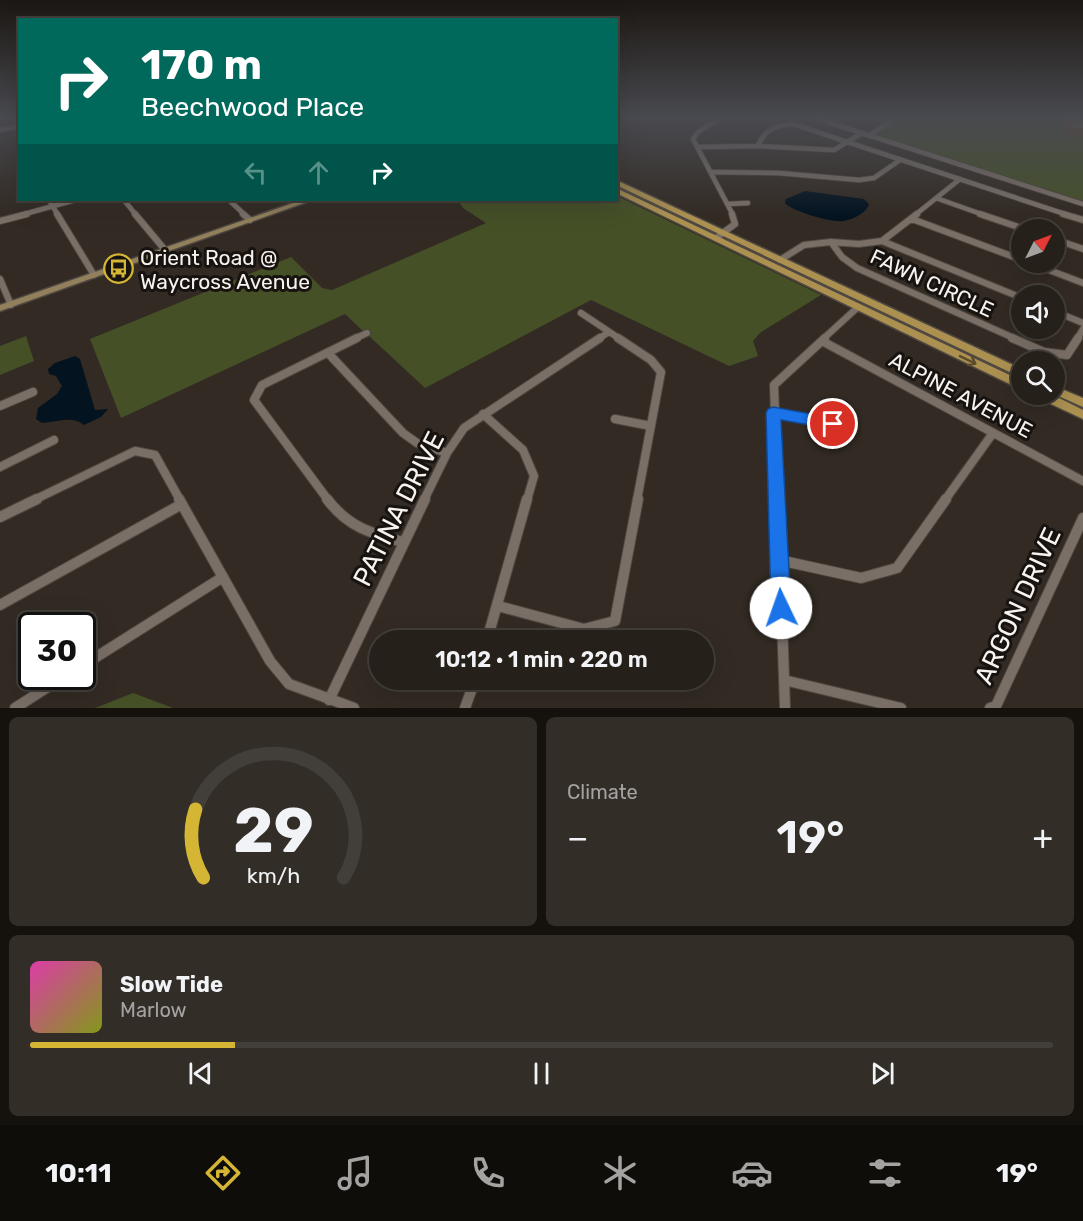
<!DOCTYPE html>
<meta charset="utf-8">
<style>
body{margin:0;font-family:Rubik,sans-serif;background:#322d27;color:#f1f3f6;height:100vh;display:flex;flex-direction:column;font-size:22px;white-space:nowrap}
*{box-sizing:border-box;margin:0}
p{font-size:20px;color:#a4a3a2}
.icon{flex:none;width:33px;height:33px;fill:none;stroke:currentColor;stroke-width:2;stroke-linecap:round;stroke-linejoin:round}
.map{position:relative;height:708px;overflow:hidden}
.sheet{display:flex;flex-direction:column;gap:9px;padding:9px;background:#15120e;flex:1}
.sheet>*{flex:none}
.banner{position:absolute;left:18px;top:18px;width:600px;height:183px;border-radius:0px;box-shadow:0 6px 24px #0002,0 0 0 2px #423e39;background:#00695c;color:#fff;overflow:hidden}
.needle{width:39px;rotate:48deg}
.controls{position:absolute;left:1011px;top:219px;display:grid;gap:12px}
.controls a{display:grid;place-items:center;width:54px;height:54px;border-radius:50%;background:#26201a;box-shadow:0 6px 24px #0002,0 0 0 2px #423e39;font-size:30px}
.speed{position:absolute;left:18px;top:612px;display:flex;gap:12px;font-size:30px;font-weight:700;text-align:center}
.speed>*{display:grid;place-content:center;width:78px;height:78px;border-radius:50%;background:#26201a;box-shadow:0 6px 24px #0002,0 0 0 2px #423e39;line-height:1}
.speed .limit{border:3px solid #111;border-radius:9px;background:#fff;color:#111}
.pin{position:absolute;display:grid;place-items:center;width:51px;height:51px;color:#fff;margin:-26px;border:3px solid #fff;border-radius:50%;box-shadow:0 2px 6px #0007}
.me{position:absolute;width:66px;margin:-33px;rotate:357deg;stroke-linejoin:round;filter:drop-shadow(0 0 4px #0008)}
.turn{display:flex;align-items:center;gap:21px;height:126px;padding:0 24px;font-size:27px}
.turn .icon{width:78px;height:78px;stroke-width:2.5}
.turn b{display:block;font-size:42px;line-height:51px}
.lanes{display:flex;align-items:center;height:57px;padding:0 24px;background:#0003;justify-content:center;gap:30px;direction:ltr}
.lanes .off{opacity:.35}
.big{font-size:45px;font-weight:600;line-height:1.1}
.sheet .widget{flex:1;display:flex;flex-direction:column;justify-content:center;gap:9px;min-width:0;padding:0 21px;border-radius:9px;background:#322d27}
.sheet .dial{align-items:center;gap:0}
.dial svg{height:156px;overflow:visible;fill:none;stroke:#423e39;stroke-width:7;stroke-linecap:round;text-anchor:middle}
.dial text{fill:#f1f3f6;stroke:none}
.song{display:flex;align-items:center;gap:18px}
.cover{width:72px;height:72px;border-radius:9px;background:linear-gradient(135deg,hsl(320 70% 55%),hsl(70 70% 35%))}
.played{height:6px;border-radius:3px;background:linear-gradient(90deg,#d5b534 20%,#423e39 20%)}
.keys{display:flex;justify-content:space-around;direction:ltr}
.heat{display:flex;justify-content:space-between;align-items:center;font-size:33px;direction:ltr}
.sheet .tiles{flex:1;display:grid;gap:9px;grid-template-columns:1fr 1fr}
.widget:last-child{grid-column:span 2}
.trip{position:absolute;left:369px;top:630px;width:345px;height:60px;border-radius:30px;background:#26201a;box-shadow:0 6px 24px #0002,0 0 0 2px #423e39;font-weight:600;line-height:60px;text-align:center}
.menu{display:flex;height:96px;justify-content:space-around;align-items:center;background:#0f0d0a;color:#a4a3a2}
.menu .icon{width:42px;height:42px}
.menu .selected{color:#d5b534}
.menu b{font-size:27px;color:#f1f3f6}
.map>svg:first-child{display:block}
.green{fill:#455027}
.water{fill:#031320}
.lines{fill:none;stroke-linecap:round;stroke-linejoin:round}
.street-far3-casing{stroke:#4f4842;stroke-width:6}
.street-far2-casing{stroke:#4f4842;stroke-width:8}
.street-far1-casing{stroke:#4f4842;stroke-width:10}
.street-casing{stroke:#4f4842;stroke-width:12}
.secondary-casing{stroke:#4f4842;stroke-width:3}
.primary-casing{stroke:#4f4842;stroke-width:3}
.street-far3{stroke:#796f67;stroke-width:4.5}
.street-far2{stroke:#796f67;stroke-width:6}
.street-far1{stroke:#796f67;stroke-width:8}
.street{stroke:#796f67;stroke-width:10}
.secondary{fill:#92805c;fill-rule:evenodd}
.primary{fill:#ab9050;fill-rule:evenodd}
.wall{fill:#684422}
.building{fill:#775738;stroke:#8c6f55;stroke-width:1.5}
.oneway{stroke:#5a4b2d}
.route{fill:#1a73e8;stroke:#114b97;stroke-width:1.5}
.labels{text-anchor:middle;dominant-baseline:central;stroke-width:6;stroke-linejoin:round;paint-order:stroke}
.poi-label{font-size:21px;fill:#f8f3ee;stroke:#171310;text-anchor:start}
.street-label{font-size:21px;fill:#f8f3ee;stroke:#171310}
.near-street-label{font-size:26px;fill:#f8f3ee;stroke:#171310}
</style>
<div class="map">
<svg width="1083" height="708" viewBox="0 0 1083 708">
<rect width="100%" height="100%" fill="#322a23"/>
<path class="green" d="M864 118H1083V201L873 134 888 126Z
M617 196 821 295 761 332 753 341 758 356 729 366 591 300 425 388 368 335 372 333 369 330 364 332 345 314 121 418 90 339 291 257 322 288 332 290 486 223 463 208 458 200H616Z
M26 336 34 361 0 375V346Z
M133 693 173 708H95Z"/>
<path class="water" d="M805 191 864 199 869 204C867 213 852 220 843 221 833 223 791 211 785 203L786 199Z
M75 356 80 359 95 410 108 409 101 417 84 425C72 415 56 422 42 423L36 419 38 408 57 394 62 386 56 376 49 374 48 369 55 363Z"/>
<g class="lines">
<defs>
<path id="street-far3" d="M720 118 698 132 693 139 733 215
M815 118 1083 204
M0 130 20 126
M869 135 890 122
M758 146C764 130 776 125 793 124L1068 215
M697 147 758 146 834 150 862 133
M712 172 779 173 859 180 874 178 900 160
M936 198 984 215
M49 200 58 215
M124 200 136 215
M229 200 245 215
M727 204 748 203
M21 215 75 200
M915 215 960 179"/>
<path id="street-far2" d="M57 214 94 275
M135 214 165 250
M243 214 250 220
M980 214 1027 230
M1063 214 1083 220
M912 219 1022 260
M0 221 27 214
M716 238 735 224 732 214
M1054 239 1083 249
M882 241 1022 298
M831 242 842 257 857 268 1016 339
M780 260 804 245 831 242 859 244 882 241 917 214
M1028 262 1083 283
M0 279 11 305
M1054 311 1083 323
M581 313 620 339
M354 339 367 333
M598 339 609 332
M823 339 858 307
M1077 339 1083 329"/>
<path id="street-far1" d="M618 338 651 360 661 372 637 500
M1012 338 1044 352 1067 355 1078 338
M822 341 1083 481
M328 353 403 433 417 443 447 453
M0 406 33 392
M773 413 853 427
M483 414 523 450 534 476 527 500
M615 419 651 426
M0 467 54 440
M34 500 135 451 155 455 180 500
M328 500 254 400 262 385 357 338
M424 500 447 453 464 428 600 338
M778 500 774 385 825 338
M945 500 993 433"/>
<path id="street" d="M179 499 270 661 289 684 354 708
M327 499C348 527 370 533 403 542
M778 499 785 708
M0 517 37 499
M779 560 861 578 897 568 946 499
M0 605 182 504
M498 606 584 629 615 621 638 499
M487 640 527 499
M82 666 223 577
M784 680 901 708
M329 700 425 499
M15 708 65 676
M465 708 475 680
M990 708 996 706 1083 518"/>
<path id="secondary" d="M302 200H312L0 311V305Z"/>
<path id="primary" d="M616 180 1022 369V378L616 185Z
M616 188 1022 381V390L616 193Z
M1054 386 1083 398V407L1054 394Z
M1035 394H1051L1083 410V419L1036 397Z"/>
</defs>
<use href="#street-far3" class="street-far3-casing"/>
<use href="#street-far2" class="street-far2-casing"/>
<use href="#street-far1" class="street-far1-casing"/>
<use href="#street" class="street-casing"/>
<use href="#secondary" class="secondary-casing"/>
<use href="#primary" class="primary-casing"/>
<use href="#street-far3" class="street-far3"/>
<use href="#street-far2" class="street-far2"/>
<use href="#street-far1" class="street-far1"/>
<use href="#street" class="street"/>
<use href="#secondary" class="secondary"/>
<use href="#primary" class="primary"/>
</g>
<path class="wall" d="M1065 118H1083V137L1067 135 1064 120Z"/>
<path class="building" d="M1071 118H1083V127L1073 126Z"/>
<defs><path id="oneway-shaft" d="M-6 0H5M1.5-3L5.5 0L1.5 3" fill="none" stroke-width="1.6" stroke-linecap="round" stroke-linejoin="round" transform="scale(1.5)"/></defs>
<use class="oneway" href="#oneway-shaft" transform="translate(968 360) rotate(26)"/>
<linearGradient id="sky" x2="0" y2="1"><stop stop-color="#1c1713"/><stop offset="0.54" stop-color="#494a50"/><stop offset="1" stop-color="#494a50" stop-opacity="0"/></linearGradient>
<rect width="1083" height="217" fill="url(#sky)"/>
<path class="route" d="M773 407 833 418 839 419 841 424 839 428 833 429 781 420 791 608 788 615 781 618 774 615 771 608 766 413 768 409Z"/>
<defs>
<symbol id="bus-ring" viewBox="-11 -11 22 22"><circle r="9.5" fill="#171310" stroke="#d5b534" stroke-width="1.5"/><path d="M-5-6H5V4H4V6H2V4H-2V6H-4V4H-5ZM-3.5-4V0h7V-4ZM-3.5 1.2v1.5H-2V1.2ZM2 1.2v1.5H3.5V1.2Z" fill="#d5b534"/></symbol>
</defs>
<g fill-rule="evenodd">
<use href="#bus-ring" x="102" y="252" width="33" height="33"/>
</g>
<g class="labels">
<g class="poi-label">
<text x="140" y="257">Orient Road @<tspan x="140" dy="24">Waycross Avenue</tspan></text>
</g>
<g class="street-label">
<text transform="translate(932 283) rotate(25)">FAWN CIRCLE</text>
<text transform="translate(961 395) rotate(28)">ALPINE AVENUE</text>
</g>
<g class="near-street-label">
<text transform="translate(399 509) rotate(-63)">PATINA DRIVE</text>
<text transform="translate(1018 606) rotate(-65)">ARGON DRIVE</text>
</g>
</g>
</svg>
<div class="controls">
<a><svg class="needle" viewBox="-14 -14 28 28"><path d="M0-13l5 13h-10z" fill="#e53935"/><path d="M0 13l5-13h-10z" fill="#a4a3a2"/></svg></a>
<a><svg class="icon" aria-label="sound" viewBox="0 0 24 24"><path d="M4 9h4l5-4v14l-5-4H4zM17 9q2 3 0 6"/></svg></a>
<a><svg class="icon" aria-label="search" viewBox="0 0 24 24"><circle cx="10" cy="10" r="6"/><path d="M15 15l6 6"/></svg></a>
</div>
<div class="speed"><div class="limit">30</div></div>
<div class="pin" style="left:833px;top:424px;background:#d93025"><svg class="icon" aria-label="arrive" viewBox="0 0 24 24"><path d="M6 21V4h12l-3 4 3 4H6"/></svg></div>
<svg class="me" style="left:781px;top:608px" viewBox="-20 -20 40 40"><circle r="19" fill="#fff"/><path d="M0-13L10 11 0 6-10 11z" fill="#1a73e8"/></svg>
<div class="trip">10:12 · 1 min · 220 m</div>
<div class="banner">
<div class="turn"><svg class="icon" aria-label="right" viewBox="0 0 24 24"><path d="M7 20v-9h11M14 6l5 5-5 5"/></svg><div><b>170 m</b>Beechwood Place</div></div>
<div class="lanes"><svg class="icon off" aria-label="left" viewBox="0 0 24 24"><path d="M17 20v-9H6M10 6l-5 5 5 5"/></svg><svg class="icon off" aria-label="ahead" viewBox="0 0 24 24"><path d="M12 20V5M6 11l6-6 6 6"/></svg><svg class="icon" aria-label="right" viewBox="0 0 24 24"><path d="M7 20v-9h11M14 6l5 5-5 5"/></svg></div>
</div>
</div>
<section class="sheet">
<div class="tiles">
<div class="widget dial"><svg viewBox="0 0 100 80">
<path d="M14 69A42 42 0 1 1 86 69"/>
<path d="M14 69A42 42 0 0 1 10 34" stroke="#d5b534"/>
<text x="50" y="56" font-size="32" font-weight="700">29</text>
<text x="50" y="72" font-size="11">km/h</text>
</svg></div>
<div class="widget"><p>Climate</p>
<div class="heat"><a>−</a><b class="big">19°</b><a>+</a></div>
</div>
<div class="widget">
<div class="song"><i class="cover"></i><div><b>Slow Tide</b><p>Marlow</p></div></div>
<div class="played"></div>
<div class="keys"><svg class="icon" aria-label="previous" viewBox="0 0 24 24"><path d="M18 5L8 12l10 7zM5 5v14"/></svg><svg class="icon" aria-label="pause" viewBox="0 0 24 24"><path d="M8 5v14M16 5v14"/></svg><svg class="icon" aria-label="next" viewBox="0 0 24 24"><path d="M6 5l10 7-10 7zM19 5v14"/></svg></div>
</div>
</div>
</section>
<nav class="menu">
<b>10:11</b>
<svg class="icon selected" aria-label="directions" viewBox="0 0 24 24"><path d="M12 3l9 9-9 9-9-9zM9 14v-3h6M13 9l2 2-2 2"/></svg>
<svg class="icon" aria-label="music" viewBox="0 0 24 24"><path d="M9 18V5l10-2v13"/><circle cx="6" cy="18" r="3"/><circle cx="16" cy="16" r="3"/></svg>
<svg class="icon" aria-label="phone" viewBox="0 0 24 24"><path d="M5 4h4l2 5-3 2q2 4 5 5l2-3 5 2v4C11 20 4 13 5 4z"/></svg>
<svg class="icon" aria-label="climate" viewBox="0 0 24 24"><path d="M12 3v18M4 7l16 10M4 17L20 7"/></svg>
<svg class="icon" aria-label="car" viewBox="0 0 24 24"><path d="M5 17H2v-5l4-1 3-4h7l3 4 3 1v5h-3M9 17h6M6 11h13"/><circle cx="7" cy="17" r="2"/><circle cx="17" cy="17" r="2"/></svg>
<svg class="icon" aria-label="filters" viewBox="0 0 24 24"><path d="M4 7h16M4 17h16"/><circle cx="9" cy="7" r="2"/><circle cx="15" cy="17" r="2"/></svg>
<b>19°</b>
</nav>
